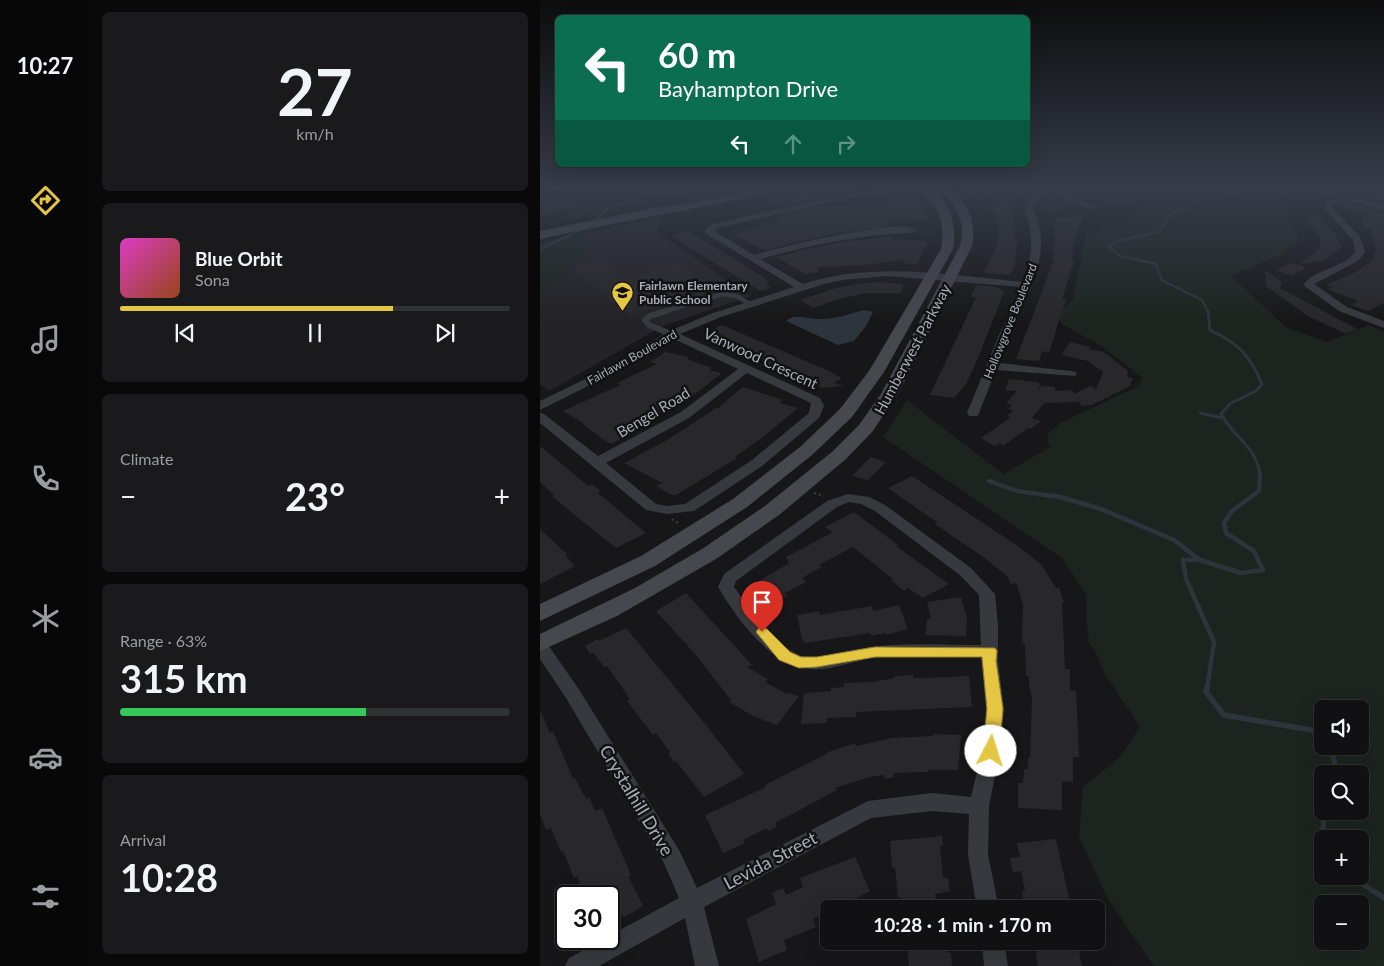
<!DOCTYPE html>
<meta charset="utf-8">
<style>
body{margin:0;font-family:Lato,sans-serif;background:#1a1a1c;color:#f1f3f6;height:100vh;display:flex;flex-direction:column;font-size:19px;white-space:nowrap}
*{box-sizing:border-box;margin:0}
p{font-size:16px;color:#9c9da0}
.icon{flex:none;width:28px;height:28px;fill:none;stroke:currentColor;stroke-width:2;stroke-linecap:round;stroke-linejoin:round}
.map{position:relative;flex:1;overflow:hidden}
.sheet{display:flex;flex-direction:column;gap:12px;padding:12px;background:#09090a;width:450px}
.sheet>*{flex:none}
.top-card{position:absolute;left:15px;top:15px;width:475px;height:152px;border-radius:8px;box-shadow:0 5px 20px #0002,0 0 0 1px #303133;background:#0b6e4f;color:#fff;overflow:hidden}
.tools{position:absolute;left:774px;top:700px;display:grid;gap:10px}
.tools a{display:grid;place-items:center;width:55px;height:55px;border-radius:8px;background:#111113;box-shadow:0 5px 20px #0002,0 0 0 1px #303133;font-size:25px}
.speed{position:absolute;left:15px;top:885px;display:flex;gap:10px;font-size:25px;font-weight:700;text-align:center}
.speed>*{display:grid;place-content:center;width:65px;height:65px;border-radius:50%;background:#111113;box-shadow:0 5px 20px #0002,0 0 0 1px #303133;line-height:1}
.speed .limit{border:2px solid #111;border-radius:8px;background:#fff;color:#111}
.pin{position:absolute;display:grid;place-items:center;width:42px;height:42px;color:#fff;margin:-51px -21px;border-radius:50% 50% 50% 0;rotate:-45deg;box-shadow:0 0 5px #0007}
.pin .icon{rotate:45deg}
.me{position:absolute;width:55px;margin:-28px;rotate:5deg;stroke-linejoin:round;filter:drop-shadow(0 0 4px #0008)}
.turn{display:flex;align-items:center;gap:18px;height:105px;padding:0 20px;font-size:22px}
.turn .icon{width:65px;height:65px;stroke-width:2.5}
.turn b{display:block;font-size:35px;line-height:42px}
.lanes{display:flex;align-items:center;height:48px;padding:0 20px;background:#0003;justify-content:center;gap:25px;direction:ltr}
.lanes .off{opacity:.35}
.big{font-size:38px;font-weight:700;line-height:1.1}
.sheet .card{flex:1;display:flex;flex-direction:column;justify-content:center;gap:8px;min-width:0;padding:0 18px;border-radius:8px;background:#1a1a1c}
.sheet .dial{align-items:center;gap:0}
.dial b{font-size:65px;line-height:1}
.song{display:flex;align-items:center;gap:15px}
.cover{width:60px;height:60px;border-radius:8px;background:linear-gradient(135deg,hsl(310 70% 55%),hsl(20 70% 35%))}
.played{height:5px;border-radius:2px;background:linear-gradient(90deg,#e5c643 70%,#303133 70%)}
.keys{display:flex;justify-content:space-around;direction:ltr}
.heat{display:flex;justify-content:space-between;align-items:center;font-size:28px;direction:ltr}
.charge{height:8px;border-radius:4px;background:linear-gradient(90deg,#34c759 63%,#303133 0)}
.trip{position:absolute;left:280px;top:900px;width:285px;height:50px;border-radius:8px;background:#111113;box-shadow:0 5px 20px #0002,0 0 0 1px #303133;font-weight:700;line-height:50px;text-align:center}
main{display:flex;flex:1;min-height:0}
.menu{display:flex;flex-direction:column;width:90px;justify-content:space-around;align-items:center;background:#070708;color:#9c9da0}
.menu .icon{width:35px;height:35px}
.menu .active{color:#e5c643}
.menu b{font-size:22px;color:#f1f3f6}
.map>svg:first-child{display:block}
.built{fill:#242326}
.green{fill:#1d241f;fill-rule:evenodd}
.water{fill:#2e343c}
.lines{fill:none;stroke-linecap:round;stroke-linejoin:round}
.stream-far3{stroke:#2e343c;stroke-width:2.5}
.stream-far2{stroke:#2e343c;stroke-width:3}
.stream-far1{stroke:#2e343c;stroke-width:4.5}
.stream{stroke:#2e343c;stroke-width:5.5}
.building{fill:#28272a}
.path-far1{stroke:#3f3f45;stroke-width:1;stroke-dasharray:2 2.5;stroke-linecap:butt}
.path{stroke:#3f3f45;stroke-width:2;stroke-dasharray:2 3;stroke-linecap:butt}
.service-far1{stroke:#38393e;stroke-width:4.5}
.service{stroke:#38393e;stroke-width:6}
.minor{fill:#38393e;fill-rule:evenodd}
.secondary{fill:#47474e;fill-rule:evenodd}
.route{fill:#e5c643;stroke:#95812c}
.labels{text-anchor:middle;dominant-baseline:central;stroke-width:5;stroke-linejoin:round;paint-order:stroke}
.far-poi-label{font-size:12px;font-weight:bold;fill:#aaadb8;stroke:#121214;text-anchor:start}
.far-street-label{font-size:12px;fill:#aaadb8;stroke:#121214}
.street-label{font-size:15px;fill:#aaadb8;stroke:#121214}
.near-street-label{font-size:18px;fill:#aaadb8;stroke:#121214}
</style>
<main>
<nav class="menu">
<b>10:27</b>
<svg class="icon active" aria-label="directions" viewBox="0 0 24 24"><path d="M12 3l9 9-9 9-9-9zM9 14v-3h6M13 9l2 2-2 2"/></svg>
<svg class="icon" aria-label="music" viewBox="0 0 24 24"><path d="M9 18V5l10-2v13"/><circle cx="6" cy="18" r="3"/><circle cx="16" cy="16" r="3"/></svg>
<svg class="icon" aria-label="phone" viewBox="0 0 24 24"><path d="M5 4h4l2 5-3 2q2 4 5 5l2-3 5 2v4C11 20 4 13 5 4z"/></svg>
<svg class="icon" aria-label="climate" viewBox="0 0 24 24"><path d="M12 3v18M4 7l16 10M4 17L20 7"/></svg>
<svg class="icon" aria-label="car" viewBox="0 0 24 24"><path d="M5 17H2v-5l4-1 3-4h7l3 4 3 1v5h-3M9 17h6M6 11h13"/><circle cx="7" cy="17" r="2"/><circle cx="17" cy="17" r="2"/></svg>
<svg class="icon" aria-label="filters" viewBox="0 0 24 24"><path d="M4 7h16M4 17h16"/><circle cx="9" cy="7" r="2"/><circle cx="15" cy="17" r="2"/></svg>
</nav>
<section class="sheet">
<div class="card dial"><b>27</b><p>km/h</p></div>
<div class="card">
<div class="song"><i class="cover"></i><div><b>Blue Orbit</b><p>Sona</p></div></div>
<div class="played"></div>
<div class="keys"><svg class="icon" aria-label="previous" viewBox="0 0 24 24"><path d="M18 5L8 12l10 7zM5 5v14"/></svg><svg class="icon" aria-label="pause" viewBox="0 0 24 24"><path d="M8 5v14M16 5v14"/></svg><svg class="icon" aria-label="next" viewBox="0 0 24 24"><path d="M6 5l10 7-10 7zM19 5v14"/></svg></div>
</div>
<div class="card"><p>Climate</p>
<div class="heat"><a>−</a><b class="big">23°</b><a>+</a></div>
</div>
<div class="card"><p>Range · 63%</p><b class="big">315 km</b><div class="charge"></div></div>
<div class="card"><p>Arrival</p><b class="big">10:28</b></div>
</section>
<div class="map">
<svg width="844" height="966" viewBox="0 0 844 966">
<rect width="100%" height="100%" fill="#171719"/>
<path class="built" d="M123 216 117 232 210 296 121 327 9 391 0 384V292L51 250 43 234Z"/>
<path class="green" d="M65 186H180L23 221 28 214Z
M703 186H762L743 194 740 199 757 234 758 243 744 250 749 251 691 276 747 328 787 342 829 325 844 332V966H614L567 898 539 836 543 787 579 758 600 727 562 669 556 652 547 640 549 633 547 628 546 594 522 558 343 437 367 400 463 474 511 447 507 440 508 434 520 423 599 386 602 377 561 346 522 324 517 314 533 300 546 235 592 217 613 197 624 193 639 191 668 196 685 195ZM782 709H820V746H782ZM782 774H820V811H782ZM782 839H820V876H782ZM782 904H820V941H782Z
M43 234 52 249 0 292V243Z"/>
<path class="water" d="M324 310 333 312 326 326 314 341 298 345 246 321C254 313 267 319 277 319 293 320 309 314 324 310Z"/>
<g class="lines">
<path class="stream-far3" d="M53 222 69 207 89 202 96 194 136 191 148 186
M0 249 43 229
M668 312 662 300 622 280 616 264 580 256 568 246 578 241 619 232 631 214 643 210 654 202 673 196 698 192 707 186"/>
<path class="stream-far2" d="M668 311 670 330C699 344 709 354 722 384L716 391 691 403 681 414C693 437 718 447 720 476
M660 413 683 418"/>
<path class="stream-far1" d="M449 481 477 491 520 497 561 509 634 540 660 560 701 573 723 570 714 551 686 533 684 523 692 511 719 491 720 474
M660 560H643L646 579 674 642 667 689"/>
<path class="stream" d="M667 687 666 692 684 715 771 730 782 737
M791 746 797 774
M782 847 784 811
M810 876 844 898"/>
</g>
<path class="building" d="M0 186H19L29 192 35 191 36 207 0 216V193L8 191Z
M462 186H483L471 215H475L472 221 475 222 473 227 477 228 474 239 478 240 475 252 477 254 474 261 476 262 470 275 444 273 458 244 456 243 459 237H456L459 231H456L459 225 454 224 457 219 454 218 457 213 450 212Z
M774 186 808 188 812 195 819 189 844 194V203L810 195 798 197 774 190Z
M284 189 286 197 236 208 234 200Z
M375 195 384 206 389 219 356 221 349 222 350 226 298 233 225 250 193 235 239 220 238 216 287 205V207L358 199 372 198Z
M513 196 525 201 523 207 513 210 505 209 510 197Z
M576 196 598 204 578 207 562 201Z
M809 203 844 213V303L828 311 811 305 818 301 787 289 792 287 786 285 816 272 832 261 837 246 834 245 835 237H831L830 229 823 228V222H821L823 214 801 207Z
M543 216 533 246 532 252H534L531 261H534L522 299H526L509 353 502 351 499 361 476 359 514 260 512 259 514 253H512L516 236H514L516 230H512L517 217Z
M777 216 799 237H795L802 247 784 260 758 265 766 268 752 276 735 270 752 263 758 265 779 249 781 240 766 221Z
M148 231 225 278 229 283 226 284 232 288 220 291 131 236Z
M352 236 353 240 389 241 385 250H383L378 263 365 264 364 260 325 265 278 267V272L265 274 236 257 296 243Z
M62 261 84 278 137 265 176 290 158 295 154 293 119 303 122 305 90 315 32 269Z
M725 270 742 282 740 288 817 329 806 334 768 316 726 286Z
M338 282 364 284 361 293H326L299 299 273 308 260 300 293 289 315 284Z
M436 285 457 287 464 292 439 356 426 384 414 398 390 395 436 297H431Z
M182 325 291 372 302 378 294 383 304 386 283 388 265 380 262 381 221 360 163 334Z
M530 342 551 347 549 349 564 352 588 371 587 377 593 378 590 386 552 405 541 406 540 402 504 403 492 418 501 421 491 429 488 428 463 446 460 443 454 446 441 438 471 417 467 416 473 410 468 409 472 405 466 403 477 391 465 390 469 379 497 382 500 384 498 391 501 386 515 387V391L532 390 534 394 550 386 556 389 563 372 548 361 521 355Z
M125 352 149 357 147 359 172 368 168 370 182 373 159 391 115 416 117 417 91 430 93 431 74 443H69L59 437H60L42 424 43 423 23 411 80 385 77 383 117 364 110 362Z
M203 387 243 400 239 403 258 408 222 438 195 457 197 458 136 495H132L116 486 122 483 84 463 127 440 176 408H178Z
M0 446 48 486 52 484 61 491 58 493 106 533 76 548 32 513 12 496 14 495 0 482Z
M331 457 346 462 328 480 312 476Z
M372 476 475 544 502 565 516 588H519L524 602 522 603 525 669H530V691H536L538 733 539 757H533V782L522 781V810L478 808V783H483L484 769H488V758H490L492 697 489 686V676H486L485 644 482 643 483 604 476 583 471 584 467 576 446 559 395 524 398 523 348 488Z
M314 512 358 545 356 546 409 584 383 598 368 588 364 591 351 580 353 579 313 547 279 565 282 567 262 578 266 582 245 593 248 596 230 605 209 587 249 563 246 557 293 532 285 527Z
M0 529 27 554 25 555 35 566 0 584Z
M146 593 212 665 207 667 228 679 225 682 247 694 248 693 259 696 237 725 213 716 189 702 191 700 155 654 116 611Z
M421 597 427 618 426 636 385 635 387 619H391L387 602Z
M359 605 368 629 346 635 345 633 331 636 330 633 265 643 262 639 257 615 279 611 280 615 332 606 333 611Z
M86 628 162 720 204 774 164 797 136 761 134 762 128 754 130 752 116 733 113 735 87 701 90 699 67 666 64 667 53 652 50 654 45 646 58 639 59 641Z
M373 675V678H386L429 676 432 707 316 712V717L287 718V723L261 724 264 693 291 691V688L304 687V683L333 682 354 678 355 676Z
M0 711 10 733 13 731 33 779 35 778 46 799 49 797 55 811 62 808 91 875 88 876 103 906 83 918 81 914 69 920V896H45L37 876 34 878 23 851 21 852 11 828 6 830 0 814Z
M393 734 421 735 418 770H388V772L353 773 354 777 345 779 344 775 329 777 295 788 297 790 235 823 237 827 228 831 227 828 203 840 205 843 183 853 165 815 226 787 225 785 288 753V752L315 743 316 746 352 738 393 736Z
M402 836 403 846H400L403 878H408L410 891 395 894 397 909H362V898H358L355 867 352 868 350 841Z
M516 839 530 903H527L528 909H485L482 891H485L481 871 473 872 470 858 480 857 477 843Z
M315 857 330 891 302 906 304 909H289V912L273 919 276 927 244 940 247 950 219 962 206 919 236 904 232 893 243 888 246 895 263 887 260 878Z
M366 941H406L408 953H411L412 966H369Z
M494 941H537L542 966H498Z"/>
<g class="lines">
<path class="path-far1" d="M425 186 452 194 484 195
M363 189 371 186
M425 194 438 192
M37 217 79 186
M380 234 382 236 396 231"/>
<path class="path" d="M274 493 284 496
M132 519 140 524"/>
<path class="service-far1" d="M122 312 183 294 196 296 210 304"/>
<path class="service" d="M126 311 110 316 105 320 109 325 131 334"/>
<path class="minor" d="M524 186 517 190 556 207 549 209 510 193 497 201 493 209C497 220 502 231 501 243 501 274 484 303 471 330 466 341 463 352 459 363L531 371 535 372 537 374 535 376 456 370 439 413 437 416H429L427 413 461 330 474 306 480 287 347 276 303 280 284 284 181 317 140 334 280 398 284 406 279 418 222 466 154 511 127 514 106 510 0 423V413L4 414 58 456 141 412 198 369 132 338 78 371 0 410V401L70 367 127 332 173 313 254 287 165 233V229L172 224 316 192 355 188 359 190 358 192 316 196 178 228 174 231 214 255C239 248 360 217 377 230L373 233C321 234 271 245 220 259L263 284C334 261 410 275 483 282 493 253 494 238 485 209L490 198 503 191V187ZM207 373 271 403 269 413 212 460 145 504 127 506 116 504 66 463 149 418Z
M810 197 844 205V211C827 206 811 197 793 204V209L820 237 825 252 818 261 774 284 807 307 844 321V328L799 311 763 285C776 268 803 269 815 252L813 240 785 209 786 201Z
M308 494 329 497 345 505 431 568 455 594 458 625V661L464 709 460 751 449 806 448 855 459 909H437L428 855 429 814 392 811 331 818 164 907 179 966H155L145 918 59 966H25L29 958 64 939H69V936L139 898 124 863 26 698 0 659V640L6 642 38 688 139 850 157 888 328 801 392 793 431 797 442 751 446 709 441 657C405 657 369 654 333 658 312 661 291 671 269 669 231 667 196 617 178 587L184 574 287 501ZM309 502 321 504 335 511 421 576 439 595 441 645C397 645 351 641 308 651 293 654 274 660 259 655 236 646 209 607 194 587L196 581 297 507Z
M442 941H464L468 966H444Z"/>
<path class="secondary" d="M228 186H250L245 189C164 208 82 221 0 239V231L119 207 155 203Z
M379 186H391C410 205 417 223 413 249L344 372 312 417 272 455 207 507 115 566 0 621V604L101 556 193 499 260 447 300 409 329 371 401 249C406 217 398 210 379 186Z
M398 186H410C427 204 437 221 432 246L358 394 332 432 306 459 239 515 176 559 77 616 0 651V634L95 588 162 549 225 506 293 451 319 425 341 394 420 246C427 217 415 208 398 186Z"/>
</g>
<linearGradient id="sky" x2="0" y2="1"><stop stop-color="#0d0d0e"/><stop offset="0.58" stop-color="#363c49"/><stop offset="1" stop-color="#363c49" stop-opacity="0"/></linearGradient>
<rect width="844" height="322" fill="url(#sky)"/>
<path class="route" d="M222 627 227 629 250 652 261 657H277L335 647 455 648 457 651 456 661 463 709 459 751 457 755 451 757 446 755 443 751 447 709 442 657H335L277 667 259 668 239 660 216 632 218 629Z"/>
<defs>
<symbol id="school-pin" viewBox="-11 -11 22 30"><path d="M0 17L-7.5 6A9.5 9.5 0 1 1 7.5 6Z" fill="#e5c643" stroke="#121214"/><path d="M0-5L7-2L0 1L-7-2ZM-4 1L0 2.5L4 1V4Q0 6-4 4Z" fill="#111"/></symbol>
</defs>
<g fill-rule="evenodd">
<use href="#school-pin" x="70" y="280" width="25" height="34"/>
</g>
<g class="labels">
<g class="far-poi-label">
<text x="99" y="285">Fairlawn Elementary<tspan x="99" dy="14">Public School</tspan></text>
</g>
<g class="far-street-label">
<text transform="translate(470 321) rotate(-68)">Hollowgrove Boulevard</text>
<text transform="translate(92 357) rotate(-29)">Fairlawn Boulevard</text>
</g>
<g class="street-label">
<text transform="translate(372 349) rotate(-62)">Humberwest Parkway</text>
<text transform="translate(221 358) rotate(25)">Vanwood Crescent</text>
<text transform="translate(113 412) rotate(-31)">Bengel Road</text>
</g>
<g class="near-street-label">
<text transform="translate(97 800) rotate(59)">Crystalhill Drive</text>
<text transform="translate(230 860) rotate(-28)">Levida Street</text>
</g>
</g>
</svg>
<div class="tools">
<a><svg class="icon" aria-label="sound" viewBox="0 0 24 24"><path d="M4 9h4l5-4v14l-5-4H4zM17 9q2 3 0 6"/></svg></a>
<a><svg class="icon" aria-label="search" viewBox="0 0 24 24"><circle cx="10" cy="10" r="6"/><path d="M15 15l6 6"/></svg></a>
<a>+</a>
<a>−</a>
</div>
<div class="speed"><div class="limit">30</div></div>
<div class="pin" style="left:222px;top:632px;background:#d93025"><svg class="icon" aria-label="arrive" viewBox="0 0 24 24"><path d="M6 21V4h12l-3 4 3 4H6"/></svg></div>
<svg class="me" style="left:451px;top:751px" viewBox="-20 -20 40 40"><circle r="19" fill="#fff"/><path d="M0-13L10 11 0 6-10 11z" fill="#e5c643"/></svg>
<div class="trip">10:28 · 1 min · 170 m</div>
<div class="top-card">
<div class="turn"><svg class="icon" aria-label="left" viewBox="0 0 24 24"><path d="M17 20v-9H6M10 6l-5 5 5 5"/></svg><div><b>60 m</b>Bayhampton Drive</div></div>
<div class="lanes"><svg class="icon" aria-label="left" viewBox="0 0 24 24"><path d="M17 20v-9H6M10 6l-5 5 5 5"/></svg><svg class="icon off" aria-label="ahead" viewBox="0 0 24 24"><path d="M12 20V5M6 11l6-6 6 6"/></svg><svg class="icon off" aria-label="right" viewBox="0 0 24 24"><path d="M7 20v-9h11M14 6l5 5-5 5"/></svg></div>
</div>
</div>
</main>
